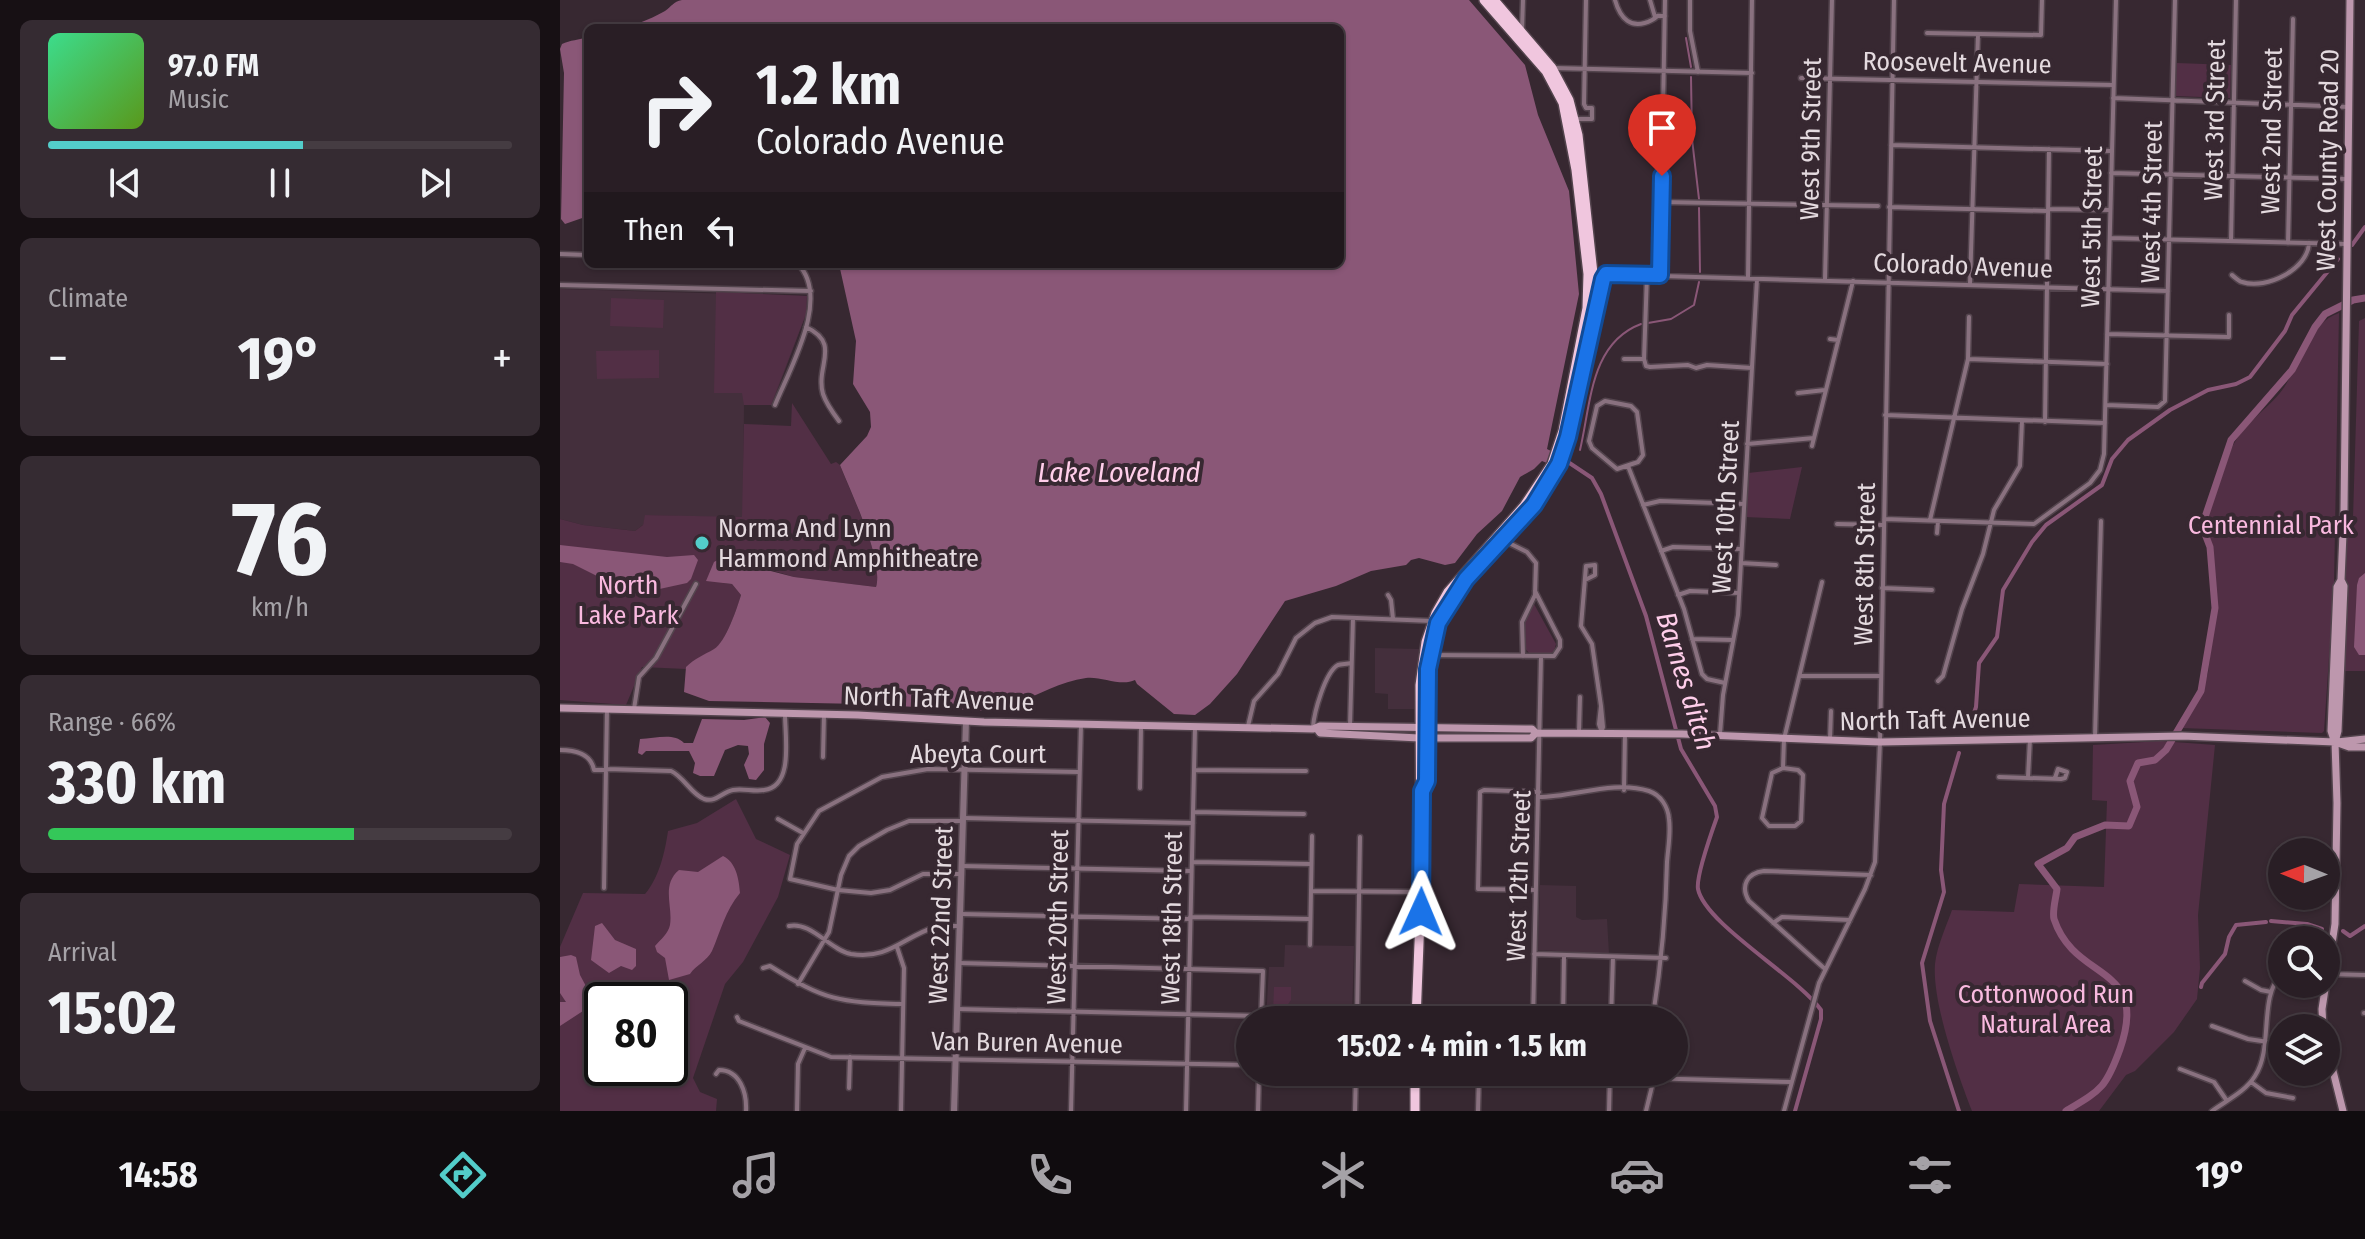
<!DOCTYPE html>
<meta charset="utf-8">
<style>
body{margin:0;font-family:"Fira Sans Condensed",sans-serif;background:#352b32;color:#f1f3f6;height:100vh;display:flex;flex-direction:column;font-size:30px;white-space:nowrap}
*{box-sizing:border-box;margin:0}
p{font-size:26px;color:#a5a2a7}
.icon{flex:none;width:44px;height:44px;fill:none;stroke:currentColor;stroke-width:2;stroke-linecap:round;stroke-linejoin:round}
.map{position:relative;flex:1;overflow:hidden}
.sheet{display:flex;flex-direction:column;gap:20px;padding:20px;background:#171014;width:560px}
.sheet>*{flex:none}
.hud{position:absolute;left:24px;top:24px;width:760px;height:244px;border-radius:12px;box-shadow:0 2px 6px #0004,0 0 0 2px #453c42;background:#291e25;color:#f1f3f6;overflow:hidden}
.needle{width:52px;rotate:271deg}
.buttons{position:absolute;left:1708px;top:838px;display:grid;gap:16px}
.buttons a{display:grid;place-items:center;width:72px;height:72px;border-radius:50%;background:#291e25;box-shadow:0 2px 6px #0004,0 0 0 2px #453c42;font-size:40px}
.speed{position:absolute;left:24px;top:982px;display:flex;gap:16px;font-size:40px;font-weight:700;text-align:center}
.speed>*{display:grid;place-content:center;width:104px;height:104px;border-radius:50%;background:#291e25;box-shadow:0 2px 6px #0004,0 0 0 2px #453c42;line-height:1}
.speed .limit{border:4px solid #111;border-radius:12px;background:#fff;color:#111}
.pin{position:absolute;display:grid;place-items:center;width:68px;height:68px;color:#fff;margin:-82px -34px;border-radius:50% 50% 50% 0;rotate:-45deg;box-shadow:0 0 8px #0007}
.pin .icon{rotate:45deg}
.me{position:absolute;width:88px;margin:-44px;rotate:1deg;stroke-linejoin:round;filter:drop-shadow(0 0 6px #0008)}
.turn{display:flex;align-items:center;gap:28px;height:168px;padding:0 40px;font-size:36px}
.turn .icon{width:104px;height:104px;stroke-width:2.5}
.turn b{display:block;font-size:56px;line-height:68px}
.then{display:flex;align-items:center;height:76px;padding:0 40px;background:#0003;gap:16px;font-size:30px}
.big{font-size:60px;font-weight:700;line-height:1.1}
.sheet .card{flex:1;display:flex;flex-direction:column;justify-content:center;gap:12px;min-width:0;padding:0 28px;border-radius:12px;background:#352b32}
.sheet .dial{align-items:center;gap:0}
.dial b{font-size:104px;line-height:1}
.song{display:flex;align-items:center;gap:24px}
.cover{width:96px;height:96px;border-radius:12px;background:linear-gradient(135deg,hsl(150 70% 55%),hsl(90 70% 35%))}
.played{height:8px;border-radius:4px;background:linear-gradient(90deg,#53cdca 55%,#453c42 55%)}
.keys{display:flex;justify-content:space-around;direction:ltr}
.heat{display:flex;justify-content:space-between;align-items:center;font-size:44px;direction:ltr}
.charge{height:12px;border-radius:6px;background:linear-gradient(90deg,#34c759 66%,#453c42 0)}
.trip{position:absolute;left:676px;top:1006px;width:452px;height:80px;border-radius:40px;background:#291e25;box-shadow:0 2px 6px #0004,0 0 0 2px #453c42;font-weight:700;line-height:80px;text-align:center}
.menu{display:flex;height:128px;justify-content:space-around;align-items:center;background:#100c0f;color:#a5a2a7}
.menu .icon{width:56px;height:56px}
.menu .current{color:#53cdca}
.menu b{font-size:36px;color:#f1f3f6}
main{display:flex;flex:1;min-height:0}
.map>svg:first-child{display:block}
.built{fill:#442f3c}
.green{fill:#522f45;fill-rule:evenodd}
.water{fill:#8a5777}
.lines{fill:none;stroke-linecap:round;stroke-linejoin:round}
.stream{stroke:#8a5777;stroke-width:2}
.canal{stroke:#8a5777;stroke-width:4}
.river{stroke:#8a5777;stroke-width:7}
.minor-casing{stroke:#53444d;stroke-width:7}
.tertiary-casing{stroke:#53444d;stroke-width:9}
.secondary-casing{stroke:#53444d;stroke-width:10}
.trunk-casing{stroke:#53444d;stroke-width:12}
.minor{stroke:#89717f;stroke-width:4}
.tertiary{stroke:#89717f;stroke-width:6}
.secondary{stroke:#bd97ad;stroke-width:7}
.trunk{stroke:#f0c6de;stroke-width:9}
.route-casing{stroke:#114b97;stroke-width:20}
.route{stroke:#1a73e8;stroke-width:14}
.poi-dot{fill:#53cdca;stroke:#372831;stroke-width:3}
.labels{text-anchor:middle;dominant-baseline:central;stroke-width:8;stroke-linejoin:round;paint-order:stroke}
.street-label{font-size:26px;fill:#e4dadf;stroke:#372831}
.park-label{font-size:26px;fill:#f9b9df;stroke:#372831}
.poi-label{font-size:26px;fill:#e4dadf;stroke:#372831;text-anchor:start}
.water-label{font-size:28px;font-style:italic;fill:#ffceea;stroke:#372831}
</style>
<main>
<section class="sheet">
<div class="card">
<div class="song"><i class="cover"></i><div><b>97.0 FM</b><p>Music</p></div></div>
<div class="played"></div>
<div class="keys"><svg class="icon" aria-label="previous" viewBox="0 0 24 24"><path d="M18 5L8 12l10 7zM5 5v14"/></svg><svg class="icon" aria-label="pause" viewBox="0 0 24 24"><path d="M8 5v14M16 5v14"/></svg><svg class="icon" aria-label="next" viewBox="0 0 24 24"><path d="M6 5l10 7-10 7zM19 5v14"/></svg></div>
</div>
<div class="card"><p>Climate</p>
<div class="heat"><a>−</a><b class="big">19°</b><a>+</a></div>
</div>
<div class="card dial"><b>76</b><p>km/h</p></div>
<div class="card"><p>Range · 66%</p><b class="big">330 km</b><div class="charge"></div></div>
<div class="card"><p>Arrival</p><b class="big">15:02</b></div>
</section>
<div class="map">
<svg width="1805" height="1111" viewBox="0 0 1805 1111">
<rect width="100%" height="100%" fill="#372831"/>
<path class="built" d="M0 289 247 296 246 314 212 405H184L183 518 86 515 83 525 75 531 23 525 0 519Z
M815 648 859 649 855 709H828V694L815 693Z
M980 885 1016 886V917L1022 920 1047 919 1049 954 978 950Z
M725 945 794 946 792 1020H706L709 967H724Z"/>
<path class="green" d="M1617 63 1671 65 1670 98 1615 96Z
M156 292 247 296 246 314 211 405H184L182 393H154Z
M51 298 104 300 103 328 50 326Z
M1779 313 1774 584 1764 731 1762 733 1621 728 1641 695 1648 673 1656 606 1651 544 1645 525 1671 450C1681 426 1704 412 1720 393 1740 368 1745 325 1779 313Z
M1805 318V671H1782L1788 519 1793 518 1799 321Z
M99 350V378L37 379 36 351Z
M232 403 271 464 276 462 280 465C291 494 324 560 316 587L234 577 174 559 163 583 172 584 181 595C178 606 166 640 157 647 146 656 135 657 126 669L82 667 66 705 0 700V519L23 525 75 531 83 525 85 515 182 517 184 424 231 426Z
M1242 467 1230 519 1185 517 1188 473Z
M974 604 996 644 994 651 989 655 970 654 963 646 964 619Z
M1601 741 1655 745 1638 915 1640 968 1637 999 1614 1032 1575 1071 1566 1075 1539 1111H1412C1398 1075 1372 1002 1375 964 1377 946 1386 927 1392 910L1454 912 1459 884 1544 887 1547 801 1532 800 1533 745Z
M176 799 196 839 230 855 218 897 183 962 165 984 133 1078 140 1092 157 1099 156 1111H0V947L23 893 85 894C99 878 105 852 108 831L137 823ZM42 1000H110V1068H42Z
M714 987H731V1000L722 1013H713Z"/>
<path class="water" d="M122 0H909L965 65 978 115 1009 191 1019 294 987 449 993 452 989 464 982 461 974 469 960 477 942 511 917 534 895 563 885 565 859 558 851 560 846 565 811 571 776 586 725 601 677 674 650 704 635 715 614 714 577 684 575 680C561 687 541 676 526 678 490 683 462 707 427 711L302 704 149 701 124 692 126 667C135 658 144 655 154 649 166 642 177 608 181 595L172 584 146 581 154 562 161 558 234 577 316 587C324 560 291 493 280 465L307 436 311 427 310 412 293 384 296 341 279 264H780V28H52C70 28 89 20 105 11 112 6 113 2 122 0Z
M28 37V216L5 224 1 219 4 73 0 49 2 44C10 40 19 40 28 37Z
M0 545 107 557 134 555 138 560 131 579 127 583 72 595 66 591 57 578 37 576 13 564 0 562Z
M1805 573V655H1799L1794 647 1797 585 1799 578Z
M205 717 210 723 204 744V770L196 780 189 779 184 765 189 754 188 746 178 745 165 750 154 776H140L133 773 135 763 129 751H86L82 755 78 753 80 739C95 739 113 732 124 743H133L142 719 184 720Z
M163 856C176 862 179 879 180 893 165 911 161 930 152 951 147 961 136 965 130 974L109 980 105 958 97 952 95 946C101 939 108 934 110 925 113 906 101 885 119 870L138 872Z
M42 923 55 940 76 949V966L72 970 61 966 49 973 31 960 35 926Z
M11 955 16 957 20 975 28 990V1003L23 1011 0 1026V1002H6L0 993V957Z"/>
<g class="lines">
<path class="stream" d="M1126 38 1131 67
M1131 77 1132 139 1139 199
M1139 208 1140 272
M1088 323 1111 319 1134 305 1139 282
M1020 450C1031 404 1030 343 1081 324"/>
<path class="canal" d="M1792 245 1805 227
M1008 462 1032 478 1041 494 1086 616 1121 749 1155 806 1157 817C1152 831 1136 877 1138 889 1145 924 1238 977 1261 1010V1019L1235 1111
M1409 728 1416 707 1419 663 1437 637 1443 590 1472 542 1486 525 1542 485 1552 459 1568 440 1610 410 1648 390 1676 384 1690 377 1725 331 1732 315 1778 259
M1711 921 1747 924 1762 929
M1783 931 1790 936 1805 926
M1641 987 1642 983 1665 954 1669 937 1676 925 1706 922
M1399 1111 1370 1021 1362 963 1384 892 1381 870 1384 804 1399 753"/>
<path class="river" d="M1506 1111C1541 1090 1546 1088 1560 1049 1590 963 1515 983 1494 919 1492 911 1496 898 1497 889L1478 864 1507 848 1515 837 1545 825 1569 826 1577 807 1570 781 1578 763 1595 760 1606 750 1641 691 1655 608 1650 547 1642 526 1671 440 1732 370 1755 327 1765 314 1793 300 1805 298"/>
<defs>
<path id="minor" d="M1055 0C1060 18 1071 31 1092 20 1103 14 1091 16 1105 16
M1090 0 1095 17
M1130 0V31L1138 72
M962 30 963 0
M1367 33 1481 35 1482 0
M994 68 1192 73
M1241 78 1553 85
M1553 98 1789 107
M1015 119H1032V108H1026L1024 104 1026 0
M1331 145 1551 151
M1551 173 1788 179
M1101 202 1318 206
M1329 207 1488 211
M1489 209 1550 210
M1550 238 1786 244
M1671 241 1676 0
M1728 243 1733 19
M0 254 28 255
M1035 274 1608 291
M1100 275 1105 0
M1672 275C1673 276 1680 282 1682 282 1707 290 1748 269 1749 243
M1188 277 1192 0
M1265 279 1272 0
M1410 284 1418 34
M0 285 251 291
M246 327C282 344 255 366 263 394 266 403 273 413 279 421
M1547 334 1669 337V315
M1270 339 1278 340
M1064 359H1084
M1084 359 1086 366 1090 367 1128 365 1136 368 1147 365 1192 368
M1084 359 1087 275
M1408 359 1547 364
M1238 393 1265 390
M1045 401 1071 406 1077 412 1083 455 1078 462 1057 469 1032 448 1029 441 1037 406Z
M215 405C230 368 271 298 238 264
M1546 405 1598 407 1605 401 1615 0
M1325 415 1545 423
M1485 422 1489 149
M1187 444 1254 438
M1252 446 1293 281
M1068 466 1124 609 1142 674 1147 679 1165 683
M1083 505 1100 501 1184 504
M1324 519 1474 524 1530 483 1540 470 1544 454 1556 0
M1370 520 1408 359 1409 317
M1277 524 1323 525
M1377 533 1378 521
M943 540 967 552 976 563 975 595 962 622 963 656
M1101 551 1113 547 1181 549
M1181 563 1216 565
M1025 580 1035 575V565L1026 566 1021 626 1032 644 1041 706
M1322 588 1372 590
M828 595 831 600 833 619
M1118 595 1130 591 1179 593
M1132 639 1173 640
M870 655 994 656 1000 647V640L975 591
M1240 676H1321
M1378 681 1383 676 1402 609 1423 554 1434 510 1460 466 1462 421
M74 709 79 677 96 658 136 584
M688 726 694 701 718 674 736 638 755 623 772 617 872 621
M790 726 793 618
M753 727C754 713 765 672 778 665 781 664 788 664 791 663
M1019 732 1020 697
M1041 733 1043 727 1041 706 1039 724 1041 730
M1160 734 1163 695 1178 615 1197 279
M1535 737 1541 521
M1270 739 1271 711
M0 750C15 750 31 753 34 770H47
M263 757 264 714
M1223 768 1224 739 1262 582
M1223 768 1238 770 1243 775 1241 821 1235 826H1209L1202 818 1212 773Z
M47 769 111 771C124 777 131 794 144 799 156 803 162 792 173 790 183 788 194 792 204 790 234 787 225 736 225 714
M634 770 746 771
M1439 777 1501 779 1505 778 1507 772 1498 769 1495 778
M1468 777 1470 739
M580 788 581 727
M1064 790 1065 733
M979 797C1014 797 1053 780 1089 791 1101 795 1108 807 1109 819 1111 833 1108 848 1107 862 1106 914 1101 965 1093 1016
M633 812 744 814
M404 818 633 823
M218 819 243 833
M632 862 751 864
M402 866 631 871
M402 874H363L330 890 311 893 278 890 230 879 237 844 259 811 322 777 368 769 519 772
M44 888 47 709
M976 890 918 889 920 792 924 790 979 792
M751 891 859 892
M401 914 630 919
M630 917 750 919
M1213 923 1222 917 1290 920
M229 926C251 921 270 950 291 954 329 960 343 937 375 927 383 925 392 926 400 926
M750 945 752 836
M337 947 344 968 341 1111
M974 954 1106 958
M399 963 703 971 701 1020
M203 968 210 966C266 1001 278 1002 343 1004
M1265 969 1189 901C1180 886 1187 873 1204 871L1311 875
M1768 974 1805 975
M1685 981 1701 990 1711 992
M238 984 269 932 281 875 289 856 299 846 327 830 349 821H402
M397 1009 701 1016
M1804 1013H1805
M177 1017 179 1021 271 1057 690 1065
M797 1020 800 837
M973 1020 981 657
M1003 1020 1004 956
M1051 1020 1053 957
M1652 1026 1688 1039 1722 1044
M1620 1069 1654 1082 1667 1101
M861 1072 1231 1082
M156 1074 159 1070C180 1070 187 1093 186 1111
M1691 1082 1706 1093 1733 1098
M289 1088 290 1057
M237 1111 238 1064 245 1048
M511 1111 521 724
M626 1111 635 728
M698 1111 699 1072
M795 1111 796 1072
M918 1111 919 1074
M1049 1111 1050 1072
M1086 1111 1094 1078
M1224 1111 1259 983 1305 889 1315 862 1320 742 1334 0
M1652 1111C1667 1100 1685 1092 1695 1076 1714 1047 1698 996 1722 974"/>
<path id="tertiary" d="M394 1111 406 721"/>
<path id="secondary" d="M0 708 298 715 424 722 753 729 760 726 972 729 976 733 1122 734 1320 742 1622 736 1775 742 1789 747H1805
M757 729 760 733 859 738H971L976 733
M1774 740 1771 731 1777 587 1781 580
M1777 742 1805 739
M1763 1028 1762 1009 1775 924 1777 803 1775 742 1778 731 1784 586 1781 580 1784 510 1790 0
M1766 1043 1783 1111"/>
<path id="trunk" d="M934 0 992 68 1009 100 1018 135 1035 292 1033 317 1014 406
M1039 295 1043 279 1046 274
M941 540 974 505 988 484
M862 791 867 781C867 734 860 668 878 624 886 605 899 588 912 572
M856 1020 861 892 860 685 866 642 876 613 888 592 964 506 992 464 1003 431 1027 308 1028 274 1016 170 1003 103 986 71 924 0
M855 1111V1072"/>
</defs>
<use href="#minor" class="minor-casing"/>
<use href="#tertiary" class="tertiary-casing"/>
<use href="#secondary" class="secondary-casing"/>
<use href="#trunk" class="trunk-casing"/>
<use href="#minor" class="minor"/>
<use href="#tertiary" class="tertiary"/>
<use href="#secondary" class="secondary"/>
<use href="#trunk" class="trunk"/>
</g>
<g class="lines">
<defs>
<path id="route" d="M861 912 862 791 867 781 868 669 878 623 906 579 974 505 999 464 1008 437 1043 279 1046 274 1100 275 1102 176"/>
</defs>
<use href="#route" class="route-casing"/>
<use href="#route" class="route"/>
</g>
<circle class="poi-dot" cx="142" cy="543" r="8"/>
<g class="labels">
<g class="street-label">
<text transform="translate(1397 63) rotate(1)">Roosevelt Avenue</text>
<text transform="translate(1655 120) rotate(-89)">West 3rd Street</text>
<text transform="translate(1712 131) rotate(-89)">West 2nd Street</text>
<text transform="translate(1251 139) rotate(-89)">West 9th Street</text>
<text transform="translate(1768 160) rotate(-89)">West County Road 20</text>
<text transform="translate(1592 202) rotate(-89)">West 4th Street</text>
<text transform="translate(1532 227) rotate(-89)">West 5th Street</text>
<text transform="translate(1403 266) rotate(2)">Colorado Avenue</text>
<text transform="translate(1166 507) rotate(-87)">West 10th Street</text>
<text transform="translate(1305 564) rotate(-89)">West 8th Street</text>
<text transform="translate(379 699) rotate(2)">North Taft Avenue</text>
<text transform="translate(1375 720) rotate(-1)">North Taft Avenue</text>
<text x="418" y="754">Abeyta Court</text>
<text transform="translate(959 876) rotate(-88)">West 12th Street</text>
<text transform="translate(381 915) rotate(-88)">West 22nd Street</text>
<text transform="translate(498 917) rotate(-89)">West 20th Street</text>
<text transform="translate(612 918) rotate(-89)">West 18th Street</text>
<text transform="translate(467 1043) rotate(1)">Van Buren Avenue</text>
</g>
<g class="park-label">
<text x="1711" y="525">Centennial Park</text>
<text x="68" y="585">North<tspan x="68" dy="30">Lake Park</tspan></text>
<text x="1486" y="994">Cottonwood Run<tspan x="1486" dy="30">Natural Area</tspan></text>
</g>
<g class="poi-label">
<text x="158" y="528">Norma And Lynn<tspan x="158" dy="30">Hammond Amphitheatre</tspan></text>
</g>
<g class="water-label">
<text x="559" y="472">Lake Loveland</text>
<text transform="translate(1126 681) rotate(73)">Barnes ditch</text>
</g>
</g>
</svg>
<div class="buttons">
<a><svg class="needle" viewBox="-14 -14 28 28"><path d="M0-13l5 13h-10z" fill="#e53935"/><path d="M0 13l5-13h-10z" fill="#a5a2a7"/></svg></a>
<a><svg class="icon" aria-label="search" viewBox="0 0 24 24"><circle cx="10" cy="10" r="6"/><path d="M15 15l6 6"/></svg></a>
<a><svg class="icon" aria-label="layers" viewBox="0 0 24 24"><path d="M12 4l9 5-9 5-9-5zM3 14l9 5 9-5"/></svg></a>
</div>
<div class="speed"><div class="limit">80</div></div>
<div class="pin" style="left:1102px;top:176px;background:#d93025"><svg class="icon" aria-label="arrive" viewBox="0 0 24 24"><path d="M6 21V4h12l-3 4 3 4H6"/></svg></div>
<svg class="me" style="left:861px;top:912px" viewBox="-20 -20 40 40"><path d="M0-17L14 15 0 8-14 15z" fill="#1a73e8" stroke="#fff" stroke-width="4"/></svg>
<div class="trip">15:02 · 4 min · 1.5 km</div>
<div class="hud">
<div class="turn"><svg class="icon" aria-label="right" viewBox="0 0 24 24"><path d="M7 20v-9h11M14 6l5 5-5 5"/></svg><div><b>1.2 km</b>Colorado Avenue</div></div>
<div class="then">Then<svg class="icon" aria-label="left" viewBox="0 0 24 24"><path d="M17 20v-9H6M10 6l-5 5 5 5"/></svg></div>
</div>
</div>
</main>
<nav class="menu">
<b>14:58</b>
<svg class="icon current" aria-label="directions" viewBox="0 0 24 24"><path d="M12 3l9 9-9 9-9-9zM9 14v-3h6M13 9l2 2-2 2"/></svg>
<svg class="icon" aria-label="music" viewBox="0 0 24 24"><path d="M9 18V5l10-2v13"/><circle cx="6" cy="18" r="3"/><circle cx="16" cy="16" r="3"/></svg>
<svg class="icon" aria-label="phone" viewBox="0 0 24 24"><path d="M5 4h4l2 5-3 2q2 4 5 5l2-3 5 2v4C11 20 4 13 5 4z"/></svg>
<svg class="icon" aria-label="climate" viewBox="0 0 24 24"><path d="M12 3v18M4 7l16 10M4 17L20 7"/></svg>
<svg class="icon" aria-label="car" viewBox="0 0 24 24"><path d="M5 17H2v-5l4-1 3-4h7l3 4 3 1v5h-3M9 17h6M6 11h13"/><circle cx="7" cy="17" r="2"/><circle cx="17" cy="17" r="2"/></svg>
<svg class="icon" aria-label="filters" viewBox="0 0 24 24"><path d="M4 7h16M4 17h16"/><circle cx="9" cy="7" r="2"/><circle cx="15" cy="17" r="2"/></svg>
<b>19°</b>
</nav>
